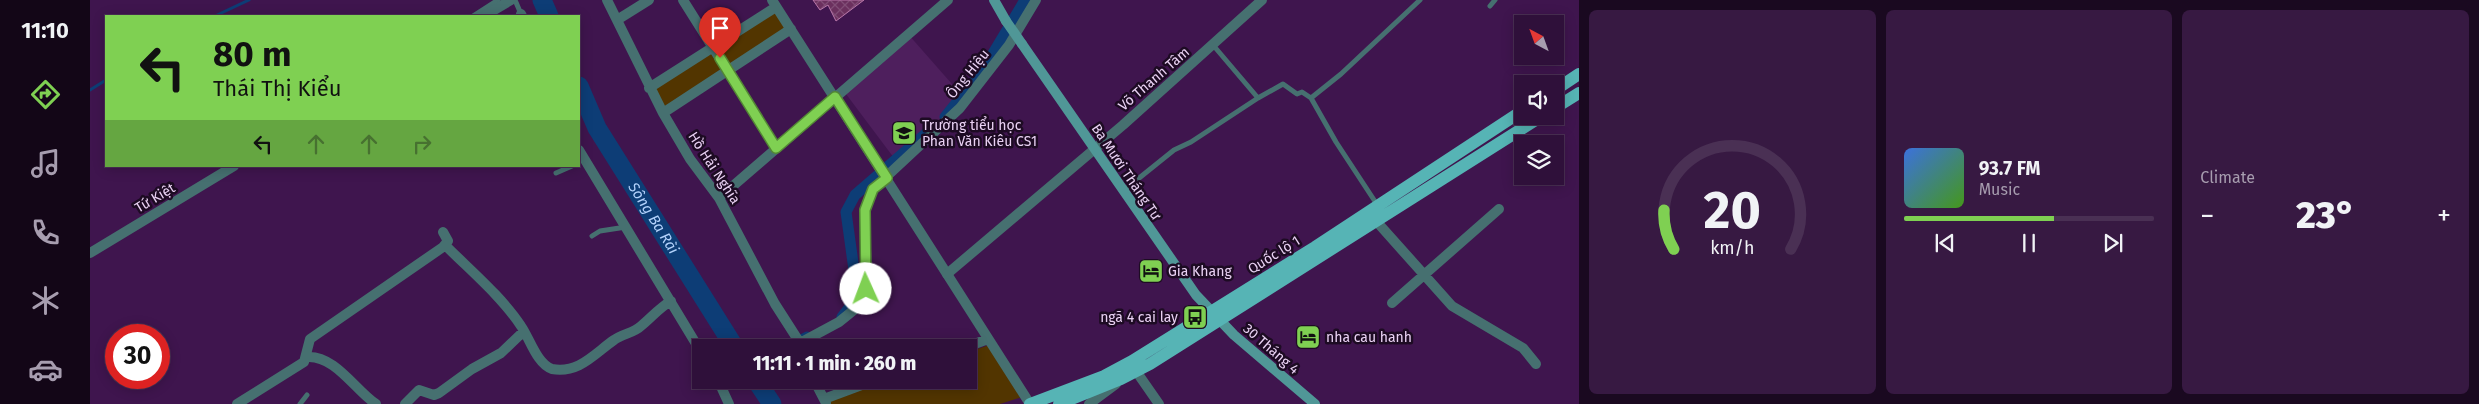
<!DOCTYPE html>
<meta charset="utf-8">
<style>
body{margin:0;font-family:"Fira Sans",sans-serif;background:#371942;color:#f1f3f6;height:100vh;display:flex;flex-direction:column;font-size:19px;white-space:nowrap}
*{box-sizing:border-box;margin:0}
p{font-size:16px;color:#a79daf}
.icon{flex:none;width:28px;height:28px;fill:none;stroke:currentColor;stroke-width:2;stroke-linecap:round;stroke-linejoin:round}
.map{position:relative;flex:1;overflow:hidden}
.details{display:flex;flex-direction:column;gap:10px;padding:10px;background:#1a0920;width:900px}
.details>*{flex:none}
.top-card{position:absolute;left:15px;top:15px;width:475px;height:152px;border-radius:0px;box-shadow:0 2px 12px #0003,0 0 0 1px #4a3054;background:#7fd052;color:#111;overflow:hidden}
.needle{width:32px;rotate:319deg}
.fabs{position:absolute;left:1424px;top:15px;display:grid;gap:10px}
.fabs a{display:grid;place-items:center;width:50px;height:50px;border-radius:0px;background:#2f103a;box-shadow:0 2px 12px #0003,0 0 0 1px #4a3054;font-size:25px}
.speed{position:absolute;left:15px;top:324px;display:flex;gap:10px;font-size:25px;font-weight:700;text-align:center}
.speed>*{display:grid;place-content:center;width:65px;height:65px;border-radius:50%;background:#2f103a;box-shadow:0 2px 12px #0003,0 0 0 1px #4a3054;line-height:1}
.speed .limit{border:8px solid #d22;background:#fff;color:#111}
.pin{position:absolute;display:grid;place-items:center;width:42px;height:42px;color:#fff;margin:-51px -21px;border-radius:50% 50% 50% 0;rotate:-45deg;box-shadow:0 0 5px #0007}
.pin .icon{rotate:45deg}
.me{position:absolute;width:55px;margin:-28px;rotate:358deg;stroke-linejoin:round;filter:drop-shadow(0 0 4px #0008)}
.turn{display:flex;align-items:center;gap:18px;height:105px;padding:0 25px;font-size:22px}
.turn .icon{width:65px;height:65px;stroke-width:2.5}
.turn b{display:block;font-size:35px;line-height:42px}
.lanes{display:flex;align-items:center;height:48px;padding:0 25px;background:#0003;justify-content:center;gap:25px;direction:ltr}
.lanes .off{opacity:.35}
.big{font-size:38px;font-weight:800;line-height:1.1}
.details .tile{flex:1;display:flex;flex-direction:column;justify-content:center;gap:8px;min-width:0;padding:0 18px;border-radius:8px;background:#371942}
.details .dial{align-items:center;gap:0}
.dial svg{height:130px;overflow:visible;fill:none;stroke:#4a3054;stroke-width:7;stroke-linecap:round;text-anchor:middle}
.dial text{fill:#f1f3f6;stroke:none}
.song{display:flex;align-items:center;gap:15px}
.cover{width:60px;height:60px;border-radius:8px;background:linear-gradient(135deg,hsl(220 70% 55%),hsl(100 70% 35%))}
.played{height:5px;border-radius:2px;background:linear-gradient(90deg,#7fd052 60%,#4a3054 60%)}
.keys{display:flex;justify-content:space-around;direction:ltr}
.heat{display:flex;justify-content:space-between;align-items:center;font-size:28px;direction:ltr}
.details .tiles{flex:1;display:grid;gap:10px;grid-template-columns:repeat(3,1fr)}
.trip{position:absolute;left:602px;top:339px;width:285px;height:50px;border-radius:0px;background:#2f103a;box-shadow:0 2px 12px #0003,0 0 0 1px #4a3054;font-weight:800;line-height:50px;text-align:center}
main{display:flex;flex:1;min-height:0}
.tabs{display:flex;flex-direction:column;width:90px;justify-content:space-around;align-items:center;background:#130617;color:#a79daf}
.tabs .icon{width:35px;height:35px}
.tabs .current{color:#7fd052}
.tabs b{font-size:22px;color:#f1f3f6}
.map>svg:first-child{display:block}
.built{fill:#4e1f5d}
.green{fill:#523500}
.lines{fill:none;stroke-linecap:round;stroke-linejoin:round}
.stream{stroke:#0d3d76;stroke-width:3}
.canal{stroke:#0d3d76;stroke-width:11}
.river{stroke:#0d3d76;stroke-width:19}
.building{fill:url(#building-cross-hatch);stroke:#b977a9}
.service{stroke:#467070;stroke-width:5}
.minor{stroke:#467070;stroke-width:10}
.tertiary{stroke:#467070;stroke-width:10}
.secondary{stroke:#509797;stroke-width:10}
.primary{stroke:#56b4b5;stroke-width:12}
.secondary-bridge{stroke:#509797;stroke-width:10}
.route-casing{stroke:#538735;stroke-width:12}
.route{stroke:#7fd052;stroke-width:9}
.labels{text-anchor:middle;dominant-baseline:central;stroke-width:5;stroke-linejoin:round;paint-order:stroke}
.street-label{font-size:14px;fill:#ead2f4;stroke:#1d0b23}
.poi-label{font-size:14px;fill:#ead2f4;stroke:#1d0b23;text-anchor:start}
.water-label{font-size:15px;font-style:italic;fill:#b2d1fb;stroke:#1d0b23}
</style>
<main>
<nav class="tabs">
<b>11:10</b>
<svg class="icon current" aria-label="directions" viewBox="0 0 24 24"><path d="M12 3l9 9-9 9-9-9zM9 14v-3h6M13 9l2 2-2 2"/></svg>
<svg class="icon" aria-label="music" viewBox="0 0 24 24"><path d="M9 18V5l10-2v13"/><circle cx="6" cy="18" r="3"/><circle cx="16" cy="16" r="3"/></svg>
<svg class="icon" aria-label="phone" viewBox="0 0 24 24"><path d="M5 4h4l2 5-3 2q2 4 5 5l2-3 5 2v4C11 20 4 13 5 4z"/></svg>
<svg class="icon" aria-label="climate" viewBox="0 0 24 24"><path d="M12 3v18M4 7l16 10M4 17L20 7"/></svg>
<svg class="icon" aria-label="car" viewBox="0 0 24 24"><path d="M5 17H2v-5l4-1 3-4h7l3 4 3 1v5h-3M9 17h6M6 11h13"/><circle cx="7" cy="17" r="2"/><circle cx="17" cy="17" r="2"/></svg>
</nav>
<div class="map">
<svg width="1489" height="404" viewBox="0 0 1489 404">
<defs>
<pattern id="building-cross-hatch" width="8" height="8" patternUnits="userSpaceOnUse" patternTransform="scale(1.25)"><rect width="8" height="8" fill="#6b305e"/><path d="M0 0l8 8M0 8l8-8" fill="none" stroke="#804d76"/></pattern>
</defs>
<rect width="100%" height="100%" fill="#3f154e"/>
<path class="built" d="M818 34 876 100 810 166 753 90Z"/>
<path class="green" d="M686 7 701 29 573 113 559 88Z
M902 344 935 396 910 404H734L733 401 795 380H879V352Z"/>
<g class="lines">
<path class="stream" d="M125 16 159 0
M0 90 16 80"/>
<path class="canal" d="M855 117 893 70 935 0
M752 317 765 300 764 270 756 212 765 195 839 131
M696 348 717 337"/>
<g class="river">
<path d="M452 0 459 16"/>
<path id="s1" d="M489 86 507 128 645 348"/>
<path d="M666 380 682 404"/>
</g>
</g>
<path class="building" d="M723 0H774L746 21 738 5 730 10Z"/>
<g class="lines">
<path class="service" d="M425 0 431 14
M1400 6 1405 0
M383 16 408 0
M1123 45 1168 98 1193 84 1207 94 1212 92 1221 98
M466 173 482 166
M1033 191 1084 150 1101 142 1168 98
M1288 206 1246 142 1221 98 1251 74 1330 0
M502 236 510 231 536 227
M210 404 217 395"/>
<path class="minor" d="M517 0 573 113 600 159 629 198 685 304 710 343
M593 0 686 148
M682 0 940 404
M431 14 432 16
M527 20 559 0
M559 88 686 7
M573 113 701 29
M489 150 611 352
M629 198 858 0
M1287 222 1362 306 1433 348 1446 364
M355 245C380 270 412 297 431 326 440 339 447 364 462 369 489 374 505 353 524 340 532 334 544 333 551 326 562 317 569 308 581 301
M1302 303 1409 209
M710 343 749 322 770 305 777 289 775 210 783 189 870 108 919 45 946 0
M874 348 898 339
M217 357C245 355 265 390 286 404
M1046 371 1069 404
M628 380 639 404
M724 380 736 403
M734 399 785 380
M147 404 214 362 220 339 353 247 358 241 353 232
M315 404 329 390 344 395 349 393 382 369 411 353 434 331
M999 404 1026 384"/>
<path class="tertiary" d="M394 16 421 0
M0 253 144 166
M857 274 1033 125 1172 0"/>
<path class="secondary" d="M904 0 916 21
M932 44 1106 295 1144 335 1225 404"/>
<path class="primary" d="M1465 90 1489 74
M1465 108 1489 93
M940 404 1014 376 1042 361 1225 247 1432 111
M969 404 1031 379 1060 364 1452 116"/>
<path class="secondary-bridge" d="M916 21 932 44"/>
</g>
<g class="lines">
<defs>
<path id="route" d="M630 58 686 148 745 97 797 178 783 189 775 210 776 289"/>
</defs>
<use href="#route" class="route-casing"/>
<use href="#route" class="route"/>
</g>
<defs>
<symbol id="school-square" viewBox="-11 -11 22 22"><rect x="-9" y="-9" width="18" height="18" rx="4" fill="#7fd052" stroke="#1d0b23"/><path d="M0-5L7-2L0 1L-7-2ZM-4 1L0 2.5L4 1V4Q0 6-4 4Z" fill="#111"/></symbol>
<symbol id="hotel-square" viewBox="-11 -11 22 22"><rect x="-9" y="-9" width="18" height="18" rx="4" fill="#7fd052" stroke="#1d0b23"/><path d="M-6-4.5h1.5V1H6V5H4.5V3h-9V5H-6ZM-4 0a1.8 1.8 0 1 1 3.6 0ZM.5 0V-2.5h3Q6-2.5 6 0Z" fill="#111"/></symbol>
<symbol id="bus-square" viewBox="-11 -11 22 22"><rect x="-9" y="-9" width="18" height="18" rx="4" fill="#7fd052" stroke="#1d0b23"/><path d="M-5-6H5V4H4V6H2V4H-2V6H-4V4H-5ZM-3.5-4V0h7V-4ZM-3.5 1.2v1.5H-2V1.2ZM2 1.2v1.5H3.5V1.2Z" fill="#111"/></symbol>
</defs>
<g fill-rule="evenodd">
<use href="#school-square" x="800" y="119" width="28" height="28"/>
<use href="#hotel-square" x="1047" y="257" width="28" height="28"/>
<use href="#bus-square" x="1091" y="303" width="28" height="28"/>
<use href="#hotel-square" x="1204" y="323" width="28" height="28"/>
</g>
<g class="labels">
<g class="street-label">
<text transform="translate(878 74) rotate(-51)">Ông Hiệu</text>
<text transform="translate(1064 79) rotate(-41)">Võ Thanh Tâm</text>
<text transform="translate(624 168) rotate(57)">Hồ Hải Nghĩa</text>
<text transform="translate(1036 172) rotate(56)">Ba Mươi Tháng Tư</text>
<text transform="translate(65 198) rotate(-31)">Tứ Kiệt</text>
<text transform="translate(1184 255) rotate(-32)">Quốc lộ 1</text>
<text transform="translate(1181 349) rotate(41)">30 Tháng 4</text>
</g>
<g class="poi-label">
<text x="832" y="125">Trường tiểu học<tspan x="832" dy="16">Phan Văn Kiêu CS1</tspan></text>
<text x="1078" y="271">Gia Khang</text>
<text x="1088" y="317" text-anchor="end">ngã 4 cai lay</text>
<text x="1236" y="337">nha cau hanh</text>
</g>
<g class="water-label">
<text stroke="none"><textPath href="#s1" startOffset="152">Sông Ba Rài</textPath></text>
</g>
</g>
</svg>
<div class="fabs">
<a><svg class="needle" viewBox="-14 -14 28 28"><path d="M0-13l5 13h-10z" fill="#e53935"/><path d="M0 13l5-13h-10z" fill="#a79daf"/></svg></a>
<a><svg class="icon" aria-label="sound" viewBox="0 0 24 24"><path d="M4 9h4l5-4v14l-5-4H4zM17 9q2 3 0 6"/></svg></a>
<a><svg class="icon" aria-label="layers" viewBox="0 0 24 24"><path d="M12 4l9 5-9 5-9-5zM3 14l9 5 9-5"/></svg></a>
</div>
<div class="speed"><div class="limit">30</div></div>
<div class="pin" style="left:630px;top:58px;background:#d93025"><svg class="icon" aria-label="arrive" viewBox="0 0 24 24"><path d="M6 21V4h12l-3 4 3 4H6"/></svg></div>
<svg class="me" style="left:776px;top:289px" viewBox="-20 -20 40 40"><circle r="19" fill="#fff"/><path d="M0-13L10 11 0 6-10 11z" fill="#7fd052"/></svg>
<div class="trip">11:11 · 1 min · 260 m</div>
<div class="top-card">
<div class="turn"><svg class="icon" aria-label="left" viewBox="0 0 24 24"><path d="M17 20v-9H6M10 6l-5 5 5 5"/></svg><div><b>80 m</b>Thái Thị Kiểu</div></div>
<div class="lanes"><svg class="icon" aria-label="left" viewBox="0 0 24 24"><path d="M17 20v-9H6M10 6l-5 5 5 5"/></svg><svg class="icon off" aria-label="ahead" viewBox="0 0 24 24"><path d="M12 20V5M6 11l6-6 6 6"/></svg><svg class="icon off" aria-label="ahead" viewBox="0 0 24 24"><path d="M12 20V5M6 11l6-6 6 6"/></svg><svg class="icon off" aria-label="right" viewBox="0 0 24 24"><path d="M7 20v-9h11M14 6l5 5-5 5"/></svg></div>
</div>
</div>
<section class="details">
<div class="tiles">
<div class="tile dial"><svg viewBox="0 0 100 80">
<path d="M14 69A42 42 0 1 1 86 69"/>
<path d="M14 69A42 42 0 0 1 8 45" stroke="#7fd052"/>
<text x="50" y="56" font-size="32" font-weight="700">20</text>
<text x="50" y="72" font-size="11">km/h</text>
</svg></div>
<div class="tile">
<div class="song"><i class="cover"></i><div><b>93.7 FM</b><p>Music</p></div></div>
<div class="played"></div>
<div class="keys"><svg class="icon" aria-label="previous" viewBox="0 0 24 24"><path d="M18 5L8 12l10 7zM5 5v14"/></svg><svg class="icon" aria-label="pause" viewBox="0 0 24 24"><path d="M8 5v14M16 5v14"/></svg><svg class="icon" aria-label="next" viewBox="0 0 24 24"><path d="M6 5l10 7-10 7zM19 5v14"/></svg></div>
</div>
<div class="tile"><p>Climate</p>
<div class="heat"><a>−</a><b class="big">23°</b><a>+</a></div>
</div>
</div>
</section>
</main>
